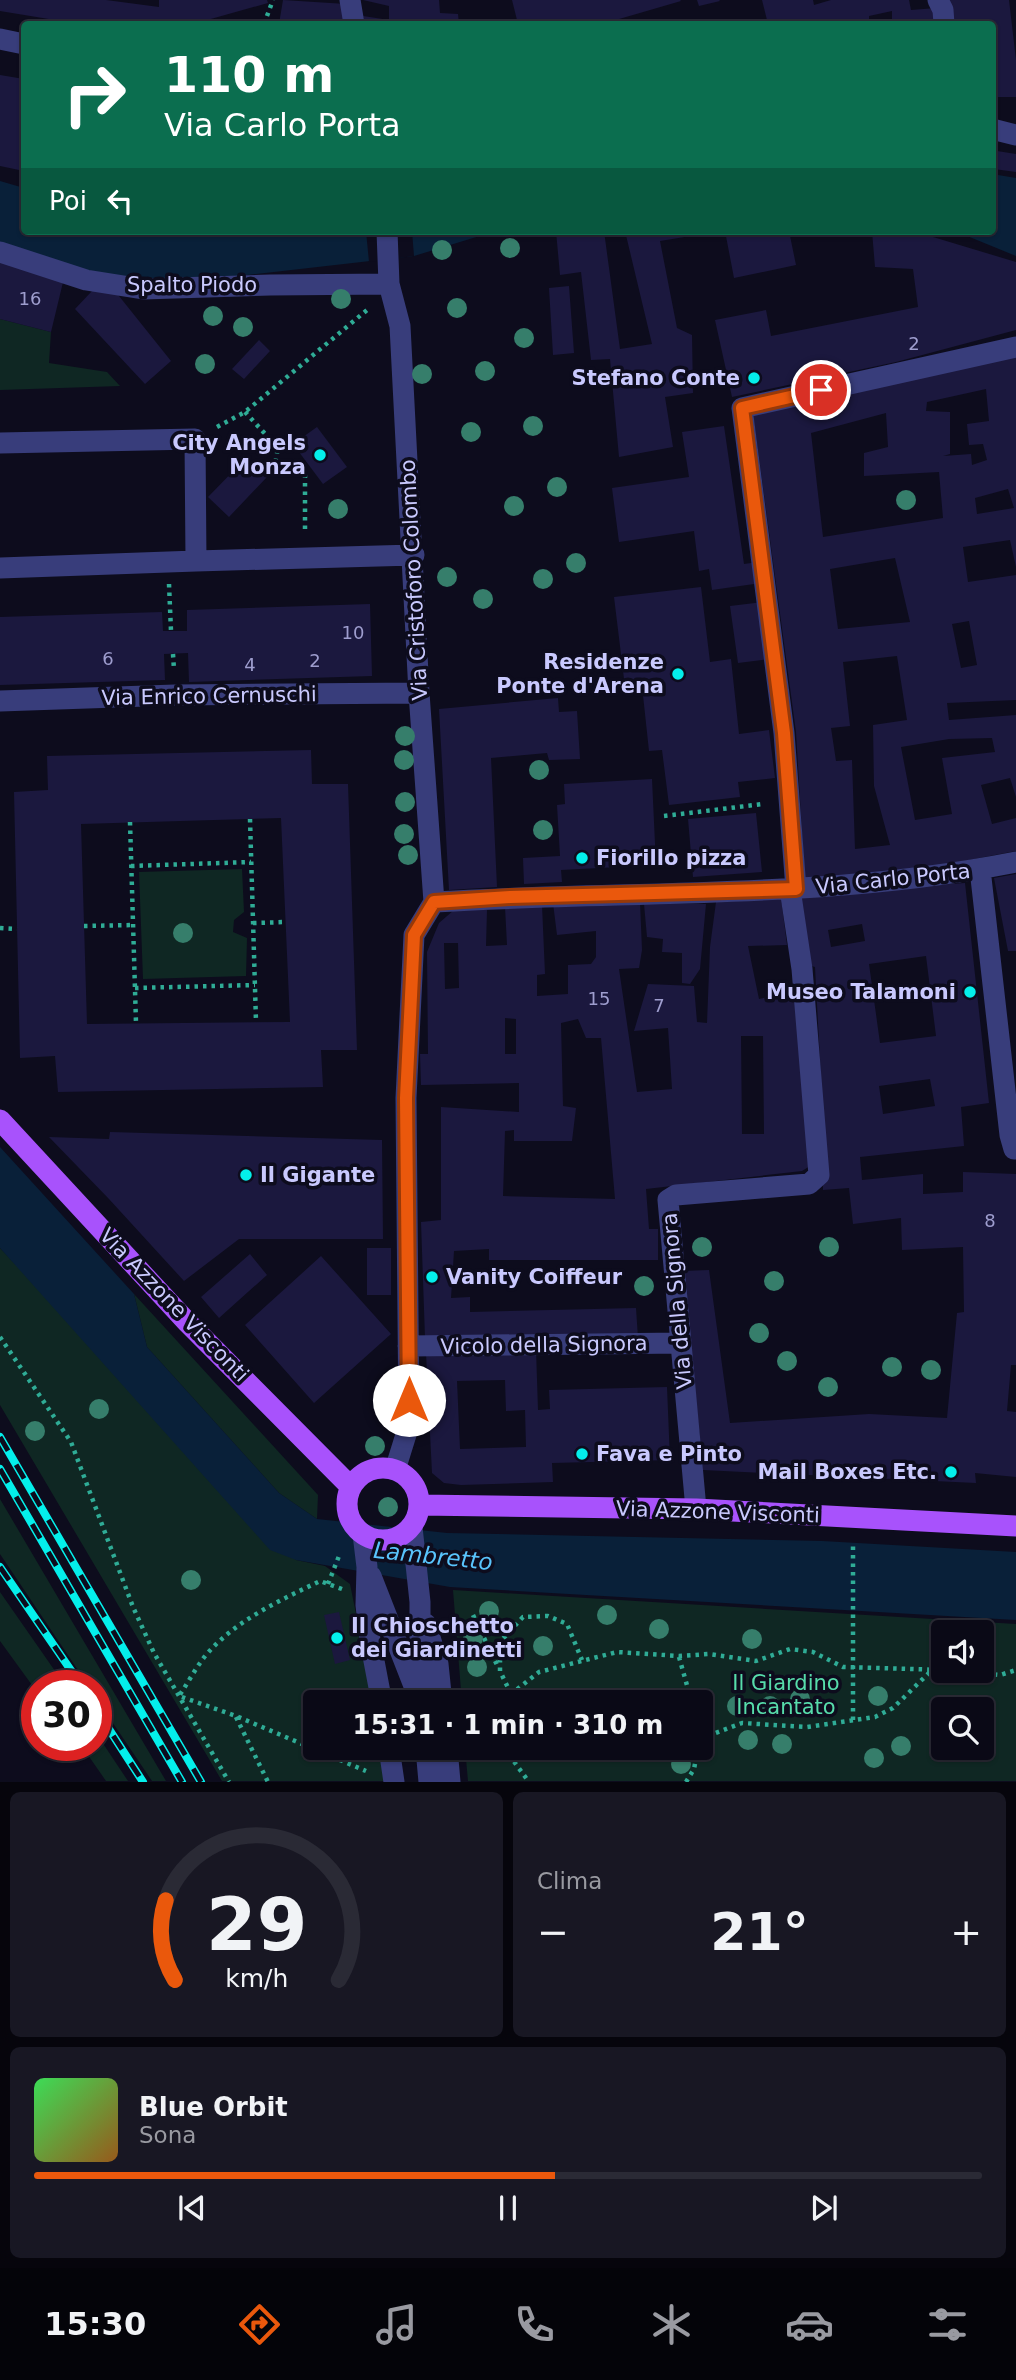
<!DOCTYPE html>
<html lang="it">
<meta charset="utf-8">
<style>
body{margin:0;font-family:"DejaVu Sans",sans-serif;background:#181723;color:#f1f3f6;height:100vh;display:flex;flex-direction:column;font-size:26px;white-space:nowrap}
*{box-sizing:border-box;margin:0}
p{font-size:23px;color:#999aa1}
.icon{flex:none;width:38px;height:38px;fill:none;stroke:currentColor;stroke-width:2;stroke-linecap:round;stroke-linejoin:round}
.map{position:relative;height:1782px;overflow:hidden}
.panel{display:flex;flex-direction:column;gap:10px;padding:10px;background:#06050c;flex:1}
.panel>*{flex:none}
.top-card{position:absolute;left:21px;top:21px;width:975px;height:214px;border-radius:7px;box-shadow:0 2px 5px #0004,0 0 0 2px #2a2a35;background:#0b6e4f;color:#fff;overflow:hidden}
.buttons{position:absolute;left:931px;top:1620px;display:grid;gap:14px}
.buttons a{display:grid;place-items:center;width:63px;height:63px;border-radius:7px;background:#0a0916;box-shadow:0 2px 5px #0004,0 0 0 2px #2a2a35;font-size:35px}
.speed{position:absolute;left:21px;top:1670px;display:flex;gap:14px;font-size:35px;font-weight:700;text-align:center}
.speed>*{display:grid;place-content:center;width:91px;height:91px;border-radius:50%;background:#0a0916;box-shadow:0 2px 5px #0004,0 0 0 2px #2a2a35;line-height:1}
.speed .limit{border:10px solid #d22;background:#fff;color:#111}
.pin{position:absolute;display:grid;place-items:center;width:60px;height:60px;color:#fff;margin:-30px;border:4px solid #fff;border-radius:50%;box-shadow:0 2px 7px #0007}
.me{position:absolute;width:77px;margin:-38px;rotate:0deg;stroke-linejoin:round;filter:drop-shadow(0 0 5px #0008)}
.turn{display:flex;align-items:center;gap:24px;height:147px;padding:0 28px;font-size:32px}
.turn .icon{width:91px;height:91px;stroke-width:2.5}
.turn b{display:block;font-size:49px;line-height:60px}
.then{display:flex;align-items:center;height:66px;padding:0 28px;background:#0003;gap:14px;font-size:26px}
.big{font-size:52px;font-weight:700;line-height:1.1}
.panel .tile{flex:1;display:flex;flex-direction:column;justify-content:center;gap:10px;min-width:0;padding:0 24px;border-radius:10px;background:#181723}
.panel .dial{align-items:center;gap:0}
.dial svg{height:182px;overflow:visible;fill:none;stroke:#2a2a35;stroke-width:7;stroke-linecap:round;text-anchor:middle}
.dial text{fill:#f1f3f6;stroke:none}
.song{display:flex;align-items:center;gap:21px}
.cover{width:84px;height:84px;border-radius:10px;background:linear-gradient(135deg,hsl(130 70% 55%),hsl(30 70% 35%))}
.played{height:7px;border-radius:4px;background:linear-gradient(90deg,#ea580c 55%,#2a2a35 55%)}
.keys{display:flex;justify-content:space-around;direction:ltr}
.heat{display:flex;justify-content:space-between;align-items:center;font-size:38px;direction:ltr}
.panel .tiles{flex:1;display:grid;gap:10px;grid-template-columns:1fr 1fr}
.tile:last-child{grid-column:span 2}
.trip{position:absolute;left:303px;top:1690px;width:410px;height:70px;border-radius:7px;background:#0a0916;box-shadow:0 2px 5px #0004,0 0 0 2px #2a2a35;font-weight:700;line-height:70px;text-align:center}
.tabs{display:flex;height:112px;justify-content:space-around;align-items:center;background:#040409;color:#999aa1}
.tabs .icon{width:49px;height:49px}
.tabs .active{color:#ea580c}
.tabs b{font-size:32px;color:#f1f3f6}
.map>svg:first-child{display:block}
.green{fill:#0f2723;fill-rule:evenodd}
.water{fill:#092039}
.pier{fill:#0d0c1d}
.building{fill:#1b183e;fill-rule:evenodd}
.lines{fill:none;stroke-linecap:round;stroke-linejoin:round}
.path{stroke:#2fac96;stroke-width:4.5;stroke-dasharray:3.5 5;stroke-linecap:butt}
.minor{stroke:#383d7b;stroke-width:21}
.major{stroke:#a852fc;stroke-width:21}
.rail-casing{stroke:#04efeb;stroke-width:8}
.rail{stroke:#0d0c1d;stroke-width:5;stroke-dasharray:16;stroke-linecap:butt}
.tree{fill:#367e6b}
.route-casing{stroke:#983908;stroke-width:18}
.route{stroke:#ea580c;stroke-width:12}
.poi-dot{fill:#04efeb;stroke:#0d0c1d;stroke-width:2.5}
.labels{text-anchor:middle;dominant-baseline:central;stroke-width:7;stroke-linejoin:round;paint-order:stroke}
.number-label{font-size:18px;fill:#9e9dce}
.street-label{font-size:21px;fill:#c9c9fe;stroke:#0d0c1d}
.poi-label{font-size:21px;font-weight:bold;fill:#c9c9fe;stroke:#0d0c1d;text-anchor:end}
.park-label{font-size:21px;fill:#57dcab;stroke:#0d0c1d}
.water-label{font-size:23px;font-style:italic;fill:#59c4fc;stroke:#0d0c1d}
</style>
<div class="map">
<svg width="1016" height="1782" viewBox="0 0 1016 1782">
<rect width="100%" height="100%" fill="#0d0c1d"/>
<path class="green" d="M0 319 51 332 49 363 107 372 120 386 0 390Z
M242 869 244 912 234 920 233 932 247 938 246 976 143 979 139 872Z
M0 1248 296 1560 325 1566 350 1584 374 1703H315V1748H381L384 1781H222L0 1405Z
M134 1294 318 1495 317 1519 279 1493 147 1347Z
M0 1499 166 1781H152L96 1698V1685H88L0 1554Z
M453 1590 1016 1624V1781H468L465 1748H700V1703H462ZM943 1633H982V1671H943ZM943 1710H982V1748H943Z
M0 1592 62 1681 65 1685H37V1692L0 1641Z
M96 1733 128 1781H106L81 1745H96Z"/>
<path class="water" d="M992 174 1016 178V256L955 231H992Z
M0 181 24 188V231H496L414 256 230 277 155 279 98 276 0 248Z
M0 1147 134 1294 147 1347 279 1493 317 1519 447 1533 822 1541 1016 1552V1620L450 1587 296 1560 270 1550 0 1248Z"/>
<path class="pier" d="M366 231H412L414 256 369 262Z"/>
<path class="building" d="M0 0H106L159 7V0H267L268 3 193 24H79L0 11Z
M283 0 346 4V24H279Z
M363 0H439L440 13 458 14 459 24H365L363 16 389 20V6Z
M512 0H680L681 1 602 24H518Z
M697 0H719L720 1 699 6Z
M762 0H813L814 5 831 0H909L911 10 936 8 937 24H892V11L869 16V24H809L808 21 798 24H768Z
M949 0H1009L1016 60V97H992V24H954Z
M0 75 24 79V171L0 166Z
M997 151 1016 154V172L994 169Z
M556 231H604L620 349 652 344 625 231H702L703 234 660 241 677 328 692 335 693 393 665 397 673 447 619 457 610 359 591 360 581 272 560 275Z
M725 231H789L796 265 734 278Z
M872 231H933V237L1016 262V330L896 362 732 397 715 320 766 310 771 336 918 307 913 269 875 267Z
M0 258 64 278 51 332 0 319Z
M569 286 574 353 553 355 549 288Z
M92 291H115L171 361 145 384 75 309Z
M259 340 270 351 244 379 232 369Z
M1016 353V567L1010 540 963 547 968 582 1016 575V700L947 703 949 720 1016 715V797L1010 778 981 785 992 824 1016 818V851L927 868 805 883 796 732 753 413ZM986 389 989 421 967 424 969 445 983 444 987 460 972 465 971 454 943 456 950 454V412L926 411 927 402ZM886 413 888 447 864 453V476L939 472 943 518 823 537 811 433ZM1008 489 1014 508 977 514 975 498ZM895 558 910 622 838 629 830 569ZM969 621 977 665 961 668 952 624ZM897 656 907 720 873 725 874 786 890 845 855 849 852 760 836 761 831 728 850 726 843 662ZM992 738 995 752 942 758 952 814 915 820 901 747 949 739Z
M724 426 744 564 758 562 761 583 712 590 709 569 699 571 694 531 619 542 612 488 689 477 682 432Z
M317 427 347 467 323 484 293 444Z
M246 458 267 477 229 517 208 497Z
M701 587 710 662 731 659 739 734 769 730 775 778 738 782 740 797 669 805 662 750 649 751 642 686 625 687 614 597Z
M763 602 770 659 738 663 730 606Z
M370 604 372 676 189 682 188 653 164 654 165 680 0 685V617L162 612 163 631H187V610Z
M558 698 559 712 577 711 580 759 549 760 547 753 491 758 497 887 449 890 439 709Z
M311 750 312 784H348L357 1050H321L323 1087 58 1092 55 1056 20 1058 14 792 48 790 47 756ZM281 818 290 1022 87 1024 81 824Z
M652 779 656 865 561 870 562 882 524 884 523 858 560 856 557 805 565 804 564 784Z
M756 813 762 872 693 877 688 819Z
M1016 874V951H1008L994 878Z
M965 883 989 1103 961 1107 964 1146 860 1157 862 1180 923 1174V1194L963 1192V1172L1016 1174V1365H1011L1007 1411 1016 1412V1477L975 1473 976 1483 703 1470 683 1271 709 1270 730 1423 869 1414 947 1418 957 1313 964 1312 963 1247 902 1250 901 1218 853 1224 849 1188 823 1190V1116L815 967 808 965 801 894ZM862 924 865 941 831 947 828 930ZM926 956 936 1036 880 1043 869 964ZM930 1079 935 1106 883 1114 879 1086Z
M781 898 787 945 748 946 759 999 797 991 810 1166 802 1171 646 1189 649 1229H658V1260H489V1249L454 1251 451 1298 470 1297V1312L636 1308 638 1338H425L421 1222 441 1220V1107L519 1112V1083L421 1085 420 1054H428L427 952 439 923 454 910H487L486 946 507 945 505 907 542 905 545 974 537 975V996L568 994V965L591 964 596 957V931L557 935 553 903 640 902 642 950 639 968 619 969 637 1092 672 1089 668 1028 634 1031 648 984 694 986 697 1022 707 1023 710 947 716 902ZM444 943H458L459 988 445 989ZM505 1018 516 1019V1054H505ZM578 1019 586 1038H601L615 1199 503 1196 505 1131 514 1130V1141H572L576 1108 563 1106 561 1023ZM741 1036H763L764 1134H742Z
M644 904H706L700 969 690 984 682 983V953L662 952 663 939 647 937Z
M110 1132 382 1140 383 1239H239L184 1281 109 1199 49 1137 109 1139Z
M367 1248H391V1295H367Z
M250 1254 267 1275 219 1318 201 1297Z
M321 1256 391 1334 314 1403 245 1325Z
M536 1349 538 1410 550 1409 549 1390 667 1387 670 1460 552 1463 553 1482 461 1485 444 1483 432 1473 426 1353ZM505 1380 506 1411 525 1410 526 1447 460 1449 457 1381Z
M339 1612 350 1660 335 1664 324 1615Z"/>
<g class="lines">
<path class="path" d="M264 24 273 0
M245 412 278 448 274 470 305 475V533
M217 427 245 412 367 310
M169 584 171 631
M173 654 174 670
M664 816 763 804
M250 819 256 1022
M130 822 136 1023
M131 866 251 862
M253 923 286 922
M84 926 133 925
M0 928 17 929
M135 988 255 985
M0 1337 71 1442 133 1607 154 1653 229 1782
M328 1584 339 1556
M342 1589 320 1581C279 1601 236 1620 206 1655 196 1667 188 1683 179 1696L236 1716 366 1771
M473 1615 498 1667
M679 1657 692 1703
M960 1671 1000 1675 1016 1670
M511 1694 500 1671V1642L523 1617 548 1616 567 1624 582 1660
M509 1703 511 1694 539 1672 617 1652 679 1656 709 1654 756 1661 790 1649 813 1652 843 1667 943 1670
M236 1717 268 1782
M853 1720V1542
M700 1739 742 1723 807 1727 875 1717 893 1708 933 1669
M504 1748 529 1782
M686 1782 694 1769 698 1748"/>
<path class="minor" d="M350 0 354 24
M938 0 943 10 944 24
M0 39 24 44
M992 129 1016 135
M387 231 389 284 400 326 419 693 434 902
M0 252 86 280 143 289 270 285 389 284
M0 443 195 439 196 561 0 568
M196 561 414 555
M0 701 175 695 419 693
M980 869 1010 1135 1014 1149H1016
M796 889 784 733 742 408 1016 347
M434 902C628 890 824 900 1016 862
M408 1346 680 1343
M395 1470 409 1425 406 1098 414 935 434 902
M696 1509 668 1200 676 1195 809 1184 819 1175 802 969 790 889
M412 1527 420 1602V1703
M363 1534 367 1567 366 1605 370 1640 382 1703
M371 1576 414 1686
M426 1624 438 1664 442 1703
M389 1748 394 1782
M426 1748 429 1782
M447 1748 450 1782"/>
<path class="major" d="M0 1120 187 1322 351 1487
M347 1504a36 36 0 1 1 72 0a36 36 0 1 1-72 0Z
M420 1505 696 1509 1016 1526"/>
<defs>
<path id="rail" d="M0 1437 201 1782
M0 1469 182 1782
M0 1567 81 1685
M96 1709 143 1782"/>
</defs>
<use href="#rail" class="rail-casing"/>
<use href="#rail" class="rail"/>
</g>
<g class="tree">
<circle cx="510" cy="248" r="10"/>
<circle cx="442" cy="250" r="10"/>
<circle cx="341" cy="299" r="10"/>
<circle cx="457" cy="308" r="10"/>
<circle cx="213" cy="316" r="10"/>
<circle cx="243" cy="327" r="10"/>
<circle cx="524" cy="338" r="10"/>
<circle cx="205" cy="364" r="10"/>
<circle cx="485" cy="371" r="10"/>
<circle cx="422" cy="374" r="10"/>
<circle cx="533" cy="426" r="10"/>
<circle cx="471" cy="432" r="10"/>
<circle cx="557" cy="487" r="10"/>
<circle cx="906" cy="500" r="10"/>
<circle cx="514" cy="506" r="10"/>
<circle cx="338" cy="509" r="10"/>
<circle cx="576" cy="563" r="10"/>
<circle cx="447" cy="577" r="10"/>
<circle cx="543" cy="579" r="10"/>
<circle cx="483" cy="599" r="10"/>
<circle cx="405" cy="736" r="10"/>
<circle cx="404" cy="760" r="10"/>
<circle cx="539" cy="770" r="10"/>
<circle cx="405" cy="802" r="10"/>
<circle cx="543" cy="830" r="10"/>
<circle cx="404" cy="834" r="10"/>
<circle cx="408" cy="855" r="10"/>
<circle cx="183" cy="933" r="10"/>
<circle cx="702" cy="1247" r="10"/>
<circle cx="829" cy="1247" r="10"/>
<circle cx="774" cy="1281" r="10"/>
<circle cx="644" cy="1286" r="10"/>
<circle cx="759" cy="1333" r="10"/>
<circle cx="787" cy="1361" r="10"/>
<circle cx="892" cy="1367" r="10"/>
<circle cx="931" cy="1370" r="10"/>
<circle cx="828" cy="1387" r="10"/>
<circle cx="99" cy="1409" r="10"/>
<circle cx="35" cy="1431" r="10"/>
<circle cx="375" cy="1446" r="10"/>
<circle cx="388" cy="1507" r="10"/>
<circle cx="191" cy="1580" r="10"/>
<circle cx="489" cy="1611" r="10"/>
<circle cx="607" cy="1615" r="10"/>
<circle cx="659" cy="1629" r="10"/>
<circle cx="473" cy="1638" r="10"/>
<circle cx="752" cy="1639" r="10"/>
<circle cx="543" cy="1646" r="10"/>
<circle cx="477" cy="1667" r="10"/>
<circle cx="878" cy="1696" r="10"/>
<circle cx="800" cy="1699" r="10"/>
<circle cx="737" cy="1706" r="10"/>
<circle cx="770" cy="1706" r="10"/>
<circle cx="748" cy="1740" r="10"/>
<circle cx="782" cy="1744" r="10"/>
<circle cx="901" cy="1746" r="10"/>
<circle cx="874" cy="1758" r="10"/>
<circle cx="681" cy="1764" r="10"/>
</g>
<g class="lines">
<defs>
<path id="route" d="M409 1400 406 1098 414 935 434 902 510 897 796 889 784 733 742 408 821 390"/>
</defs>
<use href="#route" class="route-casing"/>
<use href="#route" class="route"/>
</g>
<g class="poi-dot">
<circle cx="754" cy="378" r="7"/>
<circle cx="320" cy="455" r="7"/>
<circle cx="678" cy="674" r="7"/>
<circle cx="582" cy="858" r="7"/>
<circle cx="970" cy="992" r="7"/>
<circle cx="246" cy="1175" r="7"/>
<circle cx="432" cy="1277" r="7"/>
<circle cx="582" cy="1454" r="7"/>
<circle cx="951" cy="1472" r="7"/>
<circle cx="337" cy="1638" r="7"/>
</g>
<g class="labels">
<g class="number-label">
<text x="30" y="298">16</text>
<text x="914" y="343">2</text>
<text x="353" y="632">10</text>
<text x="108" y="658">6</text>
<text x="315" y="660">2</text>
<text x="250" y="664">4</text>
<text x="599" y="998">15</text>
<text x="659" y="1005">7</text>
<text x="990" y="1220">8</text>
</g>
<g class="street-label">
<text x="192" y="285">Spalto Piodo</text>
<text transform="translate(414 580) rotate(-93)">Via Cristoforo Colombo</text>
<text transform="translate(209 696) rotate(-1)">Via Enrico Cernuschi</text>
<text transform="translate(893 879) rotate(-6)">Via Carlo Porta</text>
<text transform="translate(677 1301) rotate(-95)">Via della Signora</text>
<text transform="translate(174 1305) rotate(46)">Via Azzone Visconti</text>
<text transform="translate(544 1345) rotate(-1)">Vicolo della Signora</text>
<text transform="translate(718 1512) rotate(2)">Via Azzone Visconti</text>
</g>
<g class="poi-label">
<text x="740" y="378">Stefano Conte</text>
<text x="306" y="443">City Angels<tspan x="306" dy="24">Monza</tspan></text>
<text x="664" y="662">Residenze<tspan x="664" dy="24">Ponte d'Arena</tspan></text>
<text x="596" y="858" text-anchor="start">Fiorillo pizza</text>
<text x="956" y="992">Museo Talamoni</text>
<text x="260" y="1175" text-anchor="start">Il Gigante</text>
<text x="446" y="1277" text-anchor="start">Vanity Coiffeur</text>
<text x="596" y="1454" text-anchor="start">Fava e Pinto</text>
<text x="937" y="1472">Mail Boxes Etc.</text>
<text x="351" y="1626" text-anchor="start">Il Chioschetto<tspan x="351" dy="24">dei Giardinetti</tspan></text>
</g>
<g class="park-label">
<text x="786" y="1683">Il Giardino<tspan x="786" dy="24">Incantato</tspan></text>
</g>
<g class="water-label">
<text transform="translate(433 1556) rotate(6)">Lambretto</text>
</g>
</g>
</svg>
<div class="buttons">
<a><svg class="icon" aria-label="sound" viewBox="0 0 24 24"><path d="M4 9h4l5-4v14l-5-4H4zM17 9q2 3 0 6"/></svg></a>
<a><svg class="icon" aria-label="search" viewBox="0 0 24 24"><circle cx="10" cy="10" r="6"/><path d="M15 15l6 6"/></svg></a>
</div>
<div class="speed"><div class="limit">30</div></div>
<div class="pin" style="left:821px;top:390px;background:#d93025"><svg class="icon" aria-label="arrive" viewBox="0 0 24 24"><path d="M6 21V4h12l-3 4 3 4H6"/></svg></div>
<svg class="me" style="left:409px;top:1400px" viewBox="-20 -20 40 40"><circle r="19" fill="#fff"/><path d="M0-13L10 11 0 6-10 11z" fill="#ea580c"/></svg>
<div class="trip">15:31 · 1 min · 310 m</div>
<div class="top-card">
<div class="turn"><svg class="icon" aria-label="right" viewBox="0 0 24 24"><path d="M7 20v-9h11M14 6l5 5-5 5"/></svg><div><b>110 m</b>Via Carlo Porta</div></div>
<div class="then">Poi<svg class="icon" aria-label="left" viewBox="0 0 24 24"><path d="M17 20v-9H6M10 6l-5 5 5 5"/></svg></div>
</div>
</div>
<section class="panel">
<div class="tiles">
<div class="tile dial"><svg viewBox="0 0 100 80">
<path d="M14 69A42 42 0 1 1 86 69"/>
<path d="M14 69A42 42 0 0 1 10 34" stroke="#ea580c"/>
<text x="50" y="56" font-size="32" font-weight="700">29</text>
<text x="50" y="72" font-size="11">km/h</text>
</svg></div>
<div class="tile"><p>Clima</p>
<div class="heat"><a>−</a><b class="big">21°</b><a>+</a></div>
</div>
<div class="tile">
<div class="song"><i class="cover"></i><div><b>Blue Orbit</b><p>Sona</p></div></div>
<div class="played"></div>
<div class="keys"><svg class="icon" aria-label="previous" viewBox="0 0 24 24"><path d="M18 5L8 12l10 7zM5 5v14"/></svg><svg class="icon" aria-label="pause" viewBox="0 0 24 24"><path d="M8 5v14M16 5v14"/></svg><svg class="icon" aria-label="next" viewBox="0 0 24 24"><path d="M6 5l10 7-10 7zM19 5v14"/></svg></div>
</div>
</div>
</section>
<nav class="tabs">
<b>15:30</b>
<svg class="icon active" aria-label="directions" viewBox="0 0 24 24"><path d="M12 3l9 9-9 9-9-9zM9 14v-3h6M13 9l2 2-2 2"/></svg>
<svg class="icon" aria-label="music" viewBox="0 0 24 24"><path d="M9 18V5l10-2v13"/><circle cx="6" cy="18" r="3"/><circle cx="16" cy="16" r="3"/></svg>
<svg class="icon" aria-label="phone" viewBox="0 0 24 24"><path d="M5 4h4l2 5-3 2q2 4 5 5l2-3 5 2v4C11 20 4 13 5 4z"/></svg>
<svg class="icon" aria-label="climate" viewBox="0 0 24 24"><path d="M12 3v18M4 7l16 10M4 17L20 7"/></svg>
<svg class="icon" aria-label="car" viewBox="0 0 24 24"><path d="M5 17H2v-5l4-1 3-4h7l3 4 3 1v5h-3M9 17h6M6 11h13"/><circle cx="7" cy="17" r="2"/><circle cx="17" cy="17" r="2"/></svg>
<svg class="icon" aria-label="filters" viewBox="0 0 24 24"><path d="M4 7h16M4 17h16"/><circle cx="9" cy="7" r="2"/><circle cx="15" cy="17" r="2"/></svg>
</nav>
